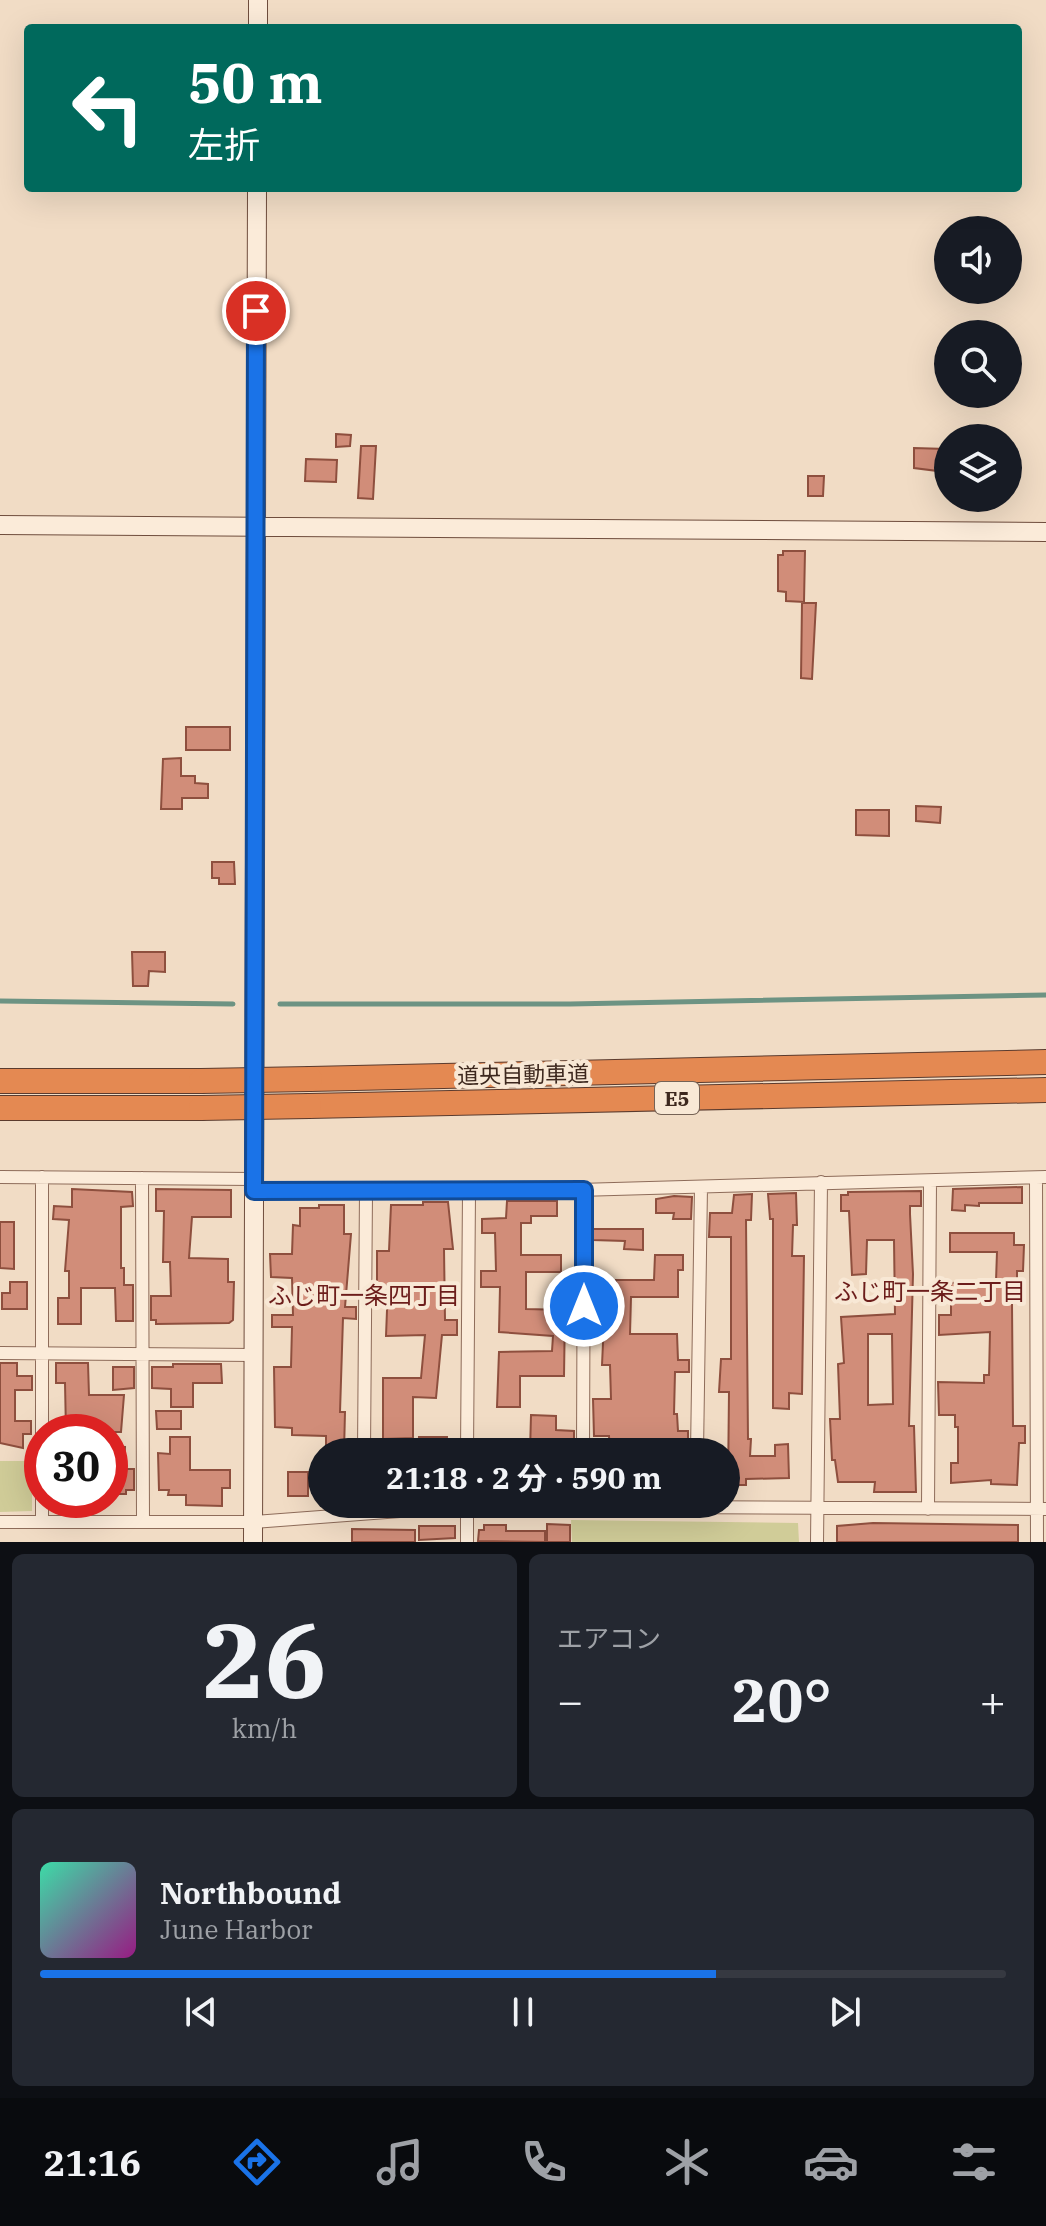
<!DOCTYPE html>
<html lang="ja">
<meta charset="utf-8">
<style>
body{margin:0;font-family:"IBM Plex Serif","Noto Sans JP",serif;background:#242831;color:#f1f3f6;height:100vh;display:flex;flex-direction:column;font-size:30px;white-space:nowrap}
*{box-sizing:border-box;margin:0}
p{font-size:26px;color:#9ea1a6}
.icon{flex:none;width:44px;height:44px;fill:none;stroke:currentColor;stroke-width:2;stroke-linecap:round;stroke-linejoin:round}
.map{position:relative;height:1542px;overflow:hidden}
.details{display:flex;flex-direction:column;gap:12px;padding:12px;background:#0d0f14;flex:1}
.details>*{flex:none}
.hud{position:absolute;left:24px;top:24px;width:998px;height:168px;border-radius:8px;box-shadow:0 8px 32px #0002;background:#00695c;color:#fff;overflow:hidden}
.tools{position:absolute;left:934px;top:216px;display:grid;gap:16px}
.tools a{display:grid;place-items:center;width:88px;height:88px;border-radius:50%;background:#171b24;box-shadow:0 8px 32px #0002;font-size:40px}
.speed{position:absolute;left:24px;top:1414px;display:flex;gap:16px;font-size:40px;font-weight:700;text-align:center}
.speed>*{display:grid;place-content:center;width:104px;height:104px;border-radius:50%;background:#171b24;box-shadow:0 8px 32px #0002;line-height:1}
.speed .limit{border:12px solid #d22;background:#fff;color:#111}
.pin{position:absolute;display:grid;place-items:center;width:68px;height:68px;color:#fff;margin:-34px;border:4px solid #fff;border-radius:50%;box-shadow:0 2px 8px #0007}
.me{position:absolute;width:88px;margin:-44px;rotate:0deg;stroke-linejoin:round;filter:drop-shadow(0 0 6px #0008)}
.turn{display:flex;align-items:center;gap:28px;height:168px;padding:0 32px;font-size:36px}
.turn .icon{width:104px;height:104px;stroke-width:2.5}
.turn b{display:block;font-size:56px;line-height:68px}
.big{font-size:60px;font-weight:700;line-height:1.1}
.details .widget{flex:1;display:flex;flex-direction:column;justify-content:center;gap:12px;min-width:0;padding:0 28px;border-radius:12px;background:#242831}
.details .dial{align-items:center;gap:0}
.dial b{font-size:104px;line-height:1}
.song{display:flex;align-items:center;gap:24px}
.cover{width:96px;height:96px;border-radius:12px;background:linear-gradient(135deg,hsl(160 70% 55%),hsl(310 70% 35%))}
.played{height:8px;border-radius:4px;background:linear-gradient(90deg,#1a73e8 70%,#363941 70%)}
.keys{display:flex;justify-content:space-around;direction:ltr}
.heat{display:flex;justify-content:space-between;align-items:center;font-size:44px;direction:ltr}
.details .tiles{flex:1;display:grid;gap:12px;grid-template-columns:1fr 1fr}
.widget:last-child{grid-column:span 2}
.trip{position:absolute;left:308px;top:1438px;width:432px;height:80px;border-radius:40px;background:#171b24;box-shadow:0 8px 32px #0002;font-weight:700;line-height:80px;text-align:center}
.menu{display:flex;height:128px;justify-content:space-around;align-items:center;background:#090b0e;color:#9ea1a6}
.menu .icon{width:56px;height:56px}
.menu .selected{color:#1a73e8}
.menu b{font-size:36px;color:#f1f3f6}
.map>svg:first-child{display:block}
.green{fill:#d0cc98}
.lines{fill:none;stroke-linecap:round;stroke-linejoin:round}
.stream{stroke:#6d9383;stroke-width:5}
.building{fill:#d18d79;stroke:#8e4f3e;stroke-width:2;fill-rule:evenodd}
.street-casing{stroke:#8e6c5a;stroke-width:14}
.secondary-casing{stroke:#6f4d3d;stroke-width:20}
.highway-casing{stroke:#5b3b2e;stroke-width:26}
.street{stroke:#fbebd9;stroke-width:12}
.secondary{stroke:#fbebd9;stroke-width:18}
.highway{stroke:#e48952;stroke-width:24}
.highway-bridge-casing{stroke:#5b3b2e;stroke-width:26;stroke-linecap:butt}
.highway-bridge{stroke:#e48952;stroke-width:24}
.route-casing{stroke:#114b97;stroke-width:20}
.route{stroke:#1a73e8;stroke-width:14}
.labels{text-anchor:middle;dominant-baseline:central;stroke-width:8;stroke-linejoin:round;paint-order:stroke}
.shield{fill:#f8e8d5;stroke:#756255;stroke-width:2}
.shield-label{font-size:20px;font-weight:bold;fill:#3d281e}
.street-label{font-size:22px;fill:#3d281e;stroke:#f8e8d5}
.neighbourhood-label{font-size:24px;fill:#6c1d1b;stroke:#f8e8d5}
</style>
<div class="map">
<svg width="1046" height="1542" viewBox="0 0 1046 1542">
<rect width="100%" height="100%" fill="#f1dcc5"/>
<path class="green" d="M0 1461H32V1511L0 1512Z
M571 1520 798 1523 799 1542H572Z"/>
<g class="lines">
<path class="stream" d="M0 1001 233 1004
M280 1004H570L1046 995"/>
</g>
<path class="building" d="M336 434 351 435 350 446 336 447Z
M361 446H376L373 499 358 498Z
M914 448 946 449V472L914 468Z
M306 459 337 460 336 482 305 481Z
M808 476H824L823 496H808Z
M783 551H805L804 602 786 601V592L778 591V555H783Z
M802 603H816L812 679 801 678Z
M186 727H230V750H186Z
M181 758V776H195V783L208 784V798H182V809H161L163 759Z
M916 806 941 807 940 823 916 821Z
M856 810H889V836L856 835Z
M212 862H234L235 884H219V878H212Z
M132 952H165V972L149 971 148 986H133Z
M1022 1187V1203H979V1206L965 1205V1211L952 1210 953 1189Z
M72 1189 132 1192 133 1206 121 1207V1268H124V1285H133V1321H116L115 1288H81V1324H58V1298H69V1271H65L69 1220 53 1219 54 1206 72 1207Z
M156 1189 231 1190V1217H192L189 1258 228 1259V1282H234L233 1320 229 1323 156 1324V1320H151V1296H171L170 1262H163L164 1211H156Z
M921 1191V1206H910V1214L913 1274 909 1426H914L916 1492H874L875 1482H838L835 1460H832L830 1419H840L838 1364 844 1363 841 1317 895 1314 894 1240H867L866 1274 852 1275 849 1211H841V1195H848V1192ZM868 1334H892L893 1404 868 1405Z
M796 1193 797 1225H793L792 1256H804L802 1394 789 1393V1409L773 1408V1219H770L768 1194Z
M752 1194 751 1220H746L748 1439H751L750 1456H775V1445L788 1444 789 1478 746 1479V1485H728L729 1392H719L721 1359H731V1237H709L710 1213H732L734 1195Z
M674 1196 692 1197 691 1219H673L674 1213H656V1199Z
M507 1201H557V1216H531V1223H521V1255H561V1272H526V1309L565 1310 564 1376H520V1407H497L499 1352 552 1351 553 1336 499 1332 500 1287H481V1271H496L495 1233H482V1219L506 1218Z
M423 1202H448L453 1249H444L445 1320H457V1335H442L436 1398 413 1397V1438L383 1439V1378H421L425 1335 386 1336 388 1285H377V1251H389L391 1205H423Z
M319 1205H344V1234H351L345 1307H356V1319L343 1318 340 1412H345L344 1452H326V1436L292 1435V1428L275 1427 274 1367H291L292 1327H272V1315H293L292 1278 271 1277 270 1254H292L293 1225 300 1226V1208H319Z
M0 1222H14V1269L0 1268Z
M593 1229H643V1250L624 1249 625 1241 593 1240Z
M950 1233H1014V1245H1024L1023 1271H1017V1297H1014L1012 1304 1013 1426H1025V1443H1019L1017 1485 991 1484V1480L951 1483V1463H958V1427H955V1415H939L938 1382 984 1383V1375H989L990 1332 939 1335V1315H951V1283L996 1281 997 1252H950Z
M655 1255H683V1270H678V1297H631L630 1334H677L678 1360H689V1372H675L674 1414H677L678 1431H688V1452H610L609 1436H594L593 1399H611L610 1365H602L605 1299H613L612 1286H616V1280H654Z
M10 1282H27V1309H2V1293H10Z
M0 1363H17V1376H32V1390H15V1421H31V1434H23V1448L0 1443Z
M56 1363H88L89 1395H124L121 1432H66L65 1383H56Z
M173 1364H221L222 1383H193V1407H171V1389L152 1388V1367H173Z
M113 1367H134V1388L113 1390Z
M156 1411H181V1429H157Z
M531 1415 556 1416V1430L574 1431V1445H558L557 1452H530Z
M170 1437H190V1470H230V1488H222V1506L186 1505V1495H168L169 1490H159L158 1453 170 1454Z
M419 1437H447L446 1452H418Z
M110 1446 125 1447 124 1469H134V1490H126V1494H110Z
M288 1472H308V1496H288Z
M873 1523 1018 1525V1542H837V1526Z
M547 1524 570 1525V1542H547Z
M484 1525H506V1531H545V1542L478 1541 479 1530H484Z
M419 1526H455V1538L419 1540Z
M352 1529 415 1530V1542H352Z"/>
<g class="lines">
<defs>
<path id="street" d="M0 1177 254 1179
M42 1177V1522
M142 1178 143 1522
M1036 1178 1037 1542
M254 1191 469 1193 1046 1177
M0 1353 254 1355
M364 1452 366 1192
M467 1452 469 1193
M583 1452 584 1190
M697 1452 701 1187
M928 1509 930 1181
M0 1522H253L467 1506 1046 1509
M467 1542V1504
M817 1542 821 1182"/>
<path id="secondary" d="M258 28V0
M0 525 1046 532
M253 1542 257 188"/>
<path id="highway" d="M310 1079 1046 1062
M0 1081H201
M309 1106 1046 1090
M0 1108H201"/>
</defs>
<use href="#street" class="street-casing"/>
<use href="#secondary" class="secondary-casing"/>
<use href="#highway" class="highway-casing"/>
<use href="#street" class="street"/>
<use href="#secondary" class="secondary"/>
<use href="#highway" class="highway"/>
<defs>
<path id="highway-bridge" d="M201 1081 310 1079
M201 1108 309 1106"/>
</defs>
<use href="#highway-bridge" class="highway-bridge-casing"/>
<use href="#highway-bridge" class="highway-bridge"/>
</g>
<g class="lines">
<defs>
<path id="route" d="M256 311 254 1191 584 1190V1306"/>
</defs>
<use href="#route" class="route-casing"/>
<use href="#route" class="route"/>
</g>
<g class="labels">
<rect class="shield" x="655" y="1082" width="44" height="32" rx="6"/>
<g class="shield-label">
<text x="677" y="1098">E5</text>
</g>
<g class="street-label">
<text transform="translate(523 1074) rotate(-1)">道央自動車道</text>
</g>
<g class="neighbourhood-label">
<text x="930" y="1291">ふじ町一条二丁目</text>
<text x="364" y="1295">ふじ町一条四丁目</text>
</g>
</g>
</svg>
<div class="tools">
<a><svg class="icon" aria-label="sound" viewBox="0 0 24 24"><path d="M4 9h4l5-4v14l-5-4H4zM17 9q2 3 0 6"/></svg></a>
<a><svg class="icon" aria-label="search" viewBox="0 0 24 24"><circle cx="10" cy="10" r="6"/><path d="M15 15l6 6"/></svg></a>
<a><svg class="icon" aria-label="layers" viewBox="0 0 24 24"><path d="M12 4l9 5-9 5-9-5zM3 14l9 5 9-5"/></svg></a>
</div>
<div class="speed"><div class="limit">30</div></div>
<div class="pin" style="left:256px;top:311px;background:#d93025"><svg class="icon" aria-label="arrive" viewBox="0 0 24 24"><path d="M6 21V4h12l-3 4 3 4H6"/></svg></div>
<svg class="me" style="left:584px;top:1306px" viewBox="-20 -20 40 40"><circle r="17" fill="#1a73e8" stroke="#fff" stroke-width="3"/><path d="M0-11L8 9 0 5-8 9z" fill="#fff"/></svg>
<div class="trip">21:18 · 2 分 · 590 m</div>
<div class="hud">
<div class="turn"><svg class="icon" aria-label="left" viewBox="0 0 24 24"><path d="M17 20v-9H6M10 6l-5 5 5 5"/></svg><div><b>50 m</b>左折</div></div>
</div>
</div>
<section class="details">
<div class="tiles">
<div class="widget dial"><b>26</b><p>km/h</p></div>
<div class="widget"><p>エアコン</p>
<div class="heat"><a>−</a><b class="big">20°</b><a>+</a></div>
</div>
<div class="widget">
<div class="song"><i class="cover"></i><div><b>Northbound</b><p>June Harbor</p></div></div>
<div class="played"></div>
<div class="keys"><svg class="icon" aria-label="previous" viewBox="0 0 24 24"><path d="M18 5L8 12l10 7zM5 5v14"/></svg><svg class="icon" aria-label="pause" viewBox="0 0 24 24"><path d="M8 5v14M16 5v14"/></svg><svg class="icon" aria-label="next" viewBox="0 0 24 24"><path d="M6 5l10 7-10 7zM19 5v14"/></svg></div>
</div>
</div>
</section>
<nav class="menu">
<b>21:16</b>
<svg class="icon selected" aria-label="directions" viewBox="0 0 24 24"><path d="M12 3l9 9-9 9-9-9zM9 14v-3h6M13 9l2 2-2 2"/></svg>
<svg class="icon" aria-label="music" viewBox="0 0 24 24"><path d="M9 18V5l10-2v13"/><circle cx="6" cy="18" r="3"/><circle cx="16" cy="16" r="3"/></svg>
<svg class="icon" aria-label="phone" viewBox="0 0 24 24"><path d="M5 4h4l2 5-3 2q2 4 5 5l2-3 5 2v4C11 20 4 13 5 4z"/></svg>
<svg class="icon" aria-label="climate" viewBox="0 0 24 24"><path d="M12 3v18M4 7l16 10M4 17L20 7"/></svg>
<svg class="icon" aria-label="car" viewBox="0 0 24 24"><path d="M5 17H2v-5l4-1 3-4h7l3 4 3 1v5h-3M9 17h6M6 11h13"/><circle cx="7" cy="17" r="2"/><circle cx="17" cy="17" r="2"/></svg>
<svg class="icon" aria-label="filters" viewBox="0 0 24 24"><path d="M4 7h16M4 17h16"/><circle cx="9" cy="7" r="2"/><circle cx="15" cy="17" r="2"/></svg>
</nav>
